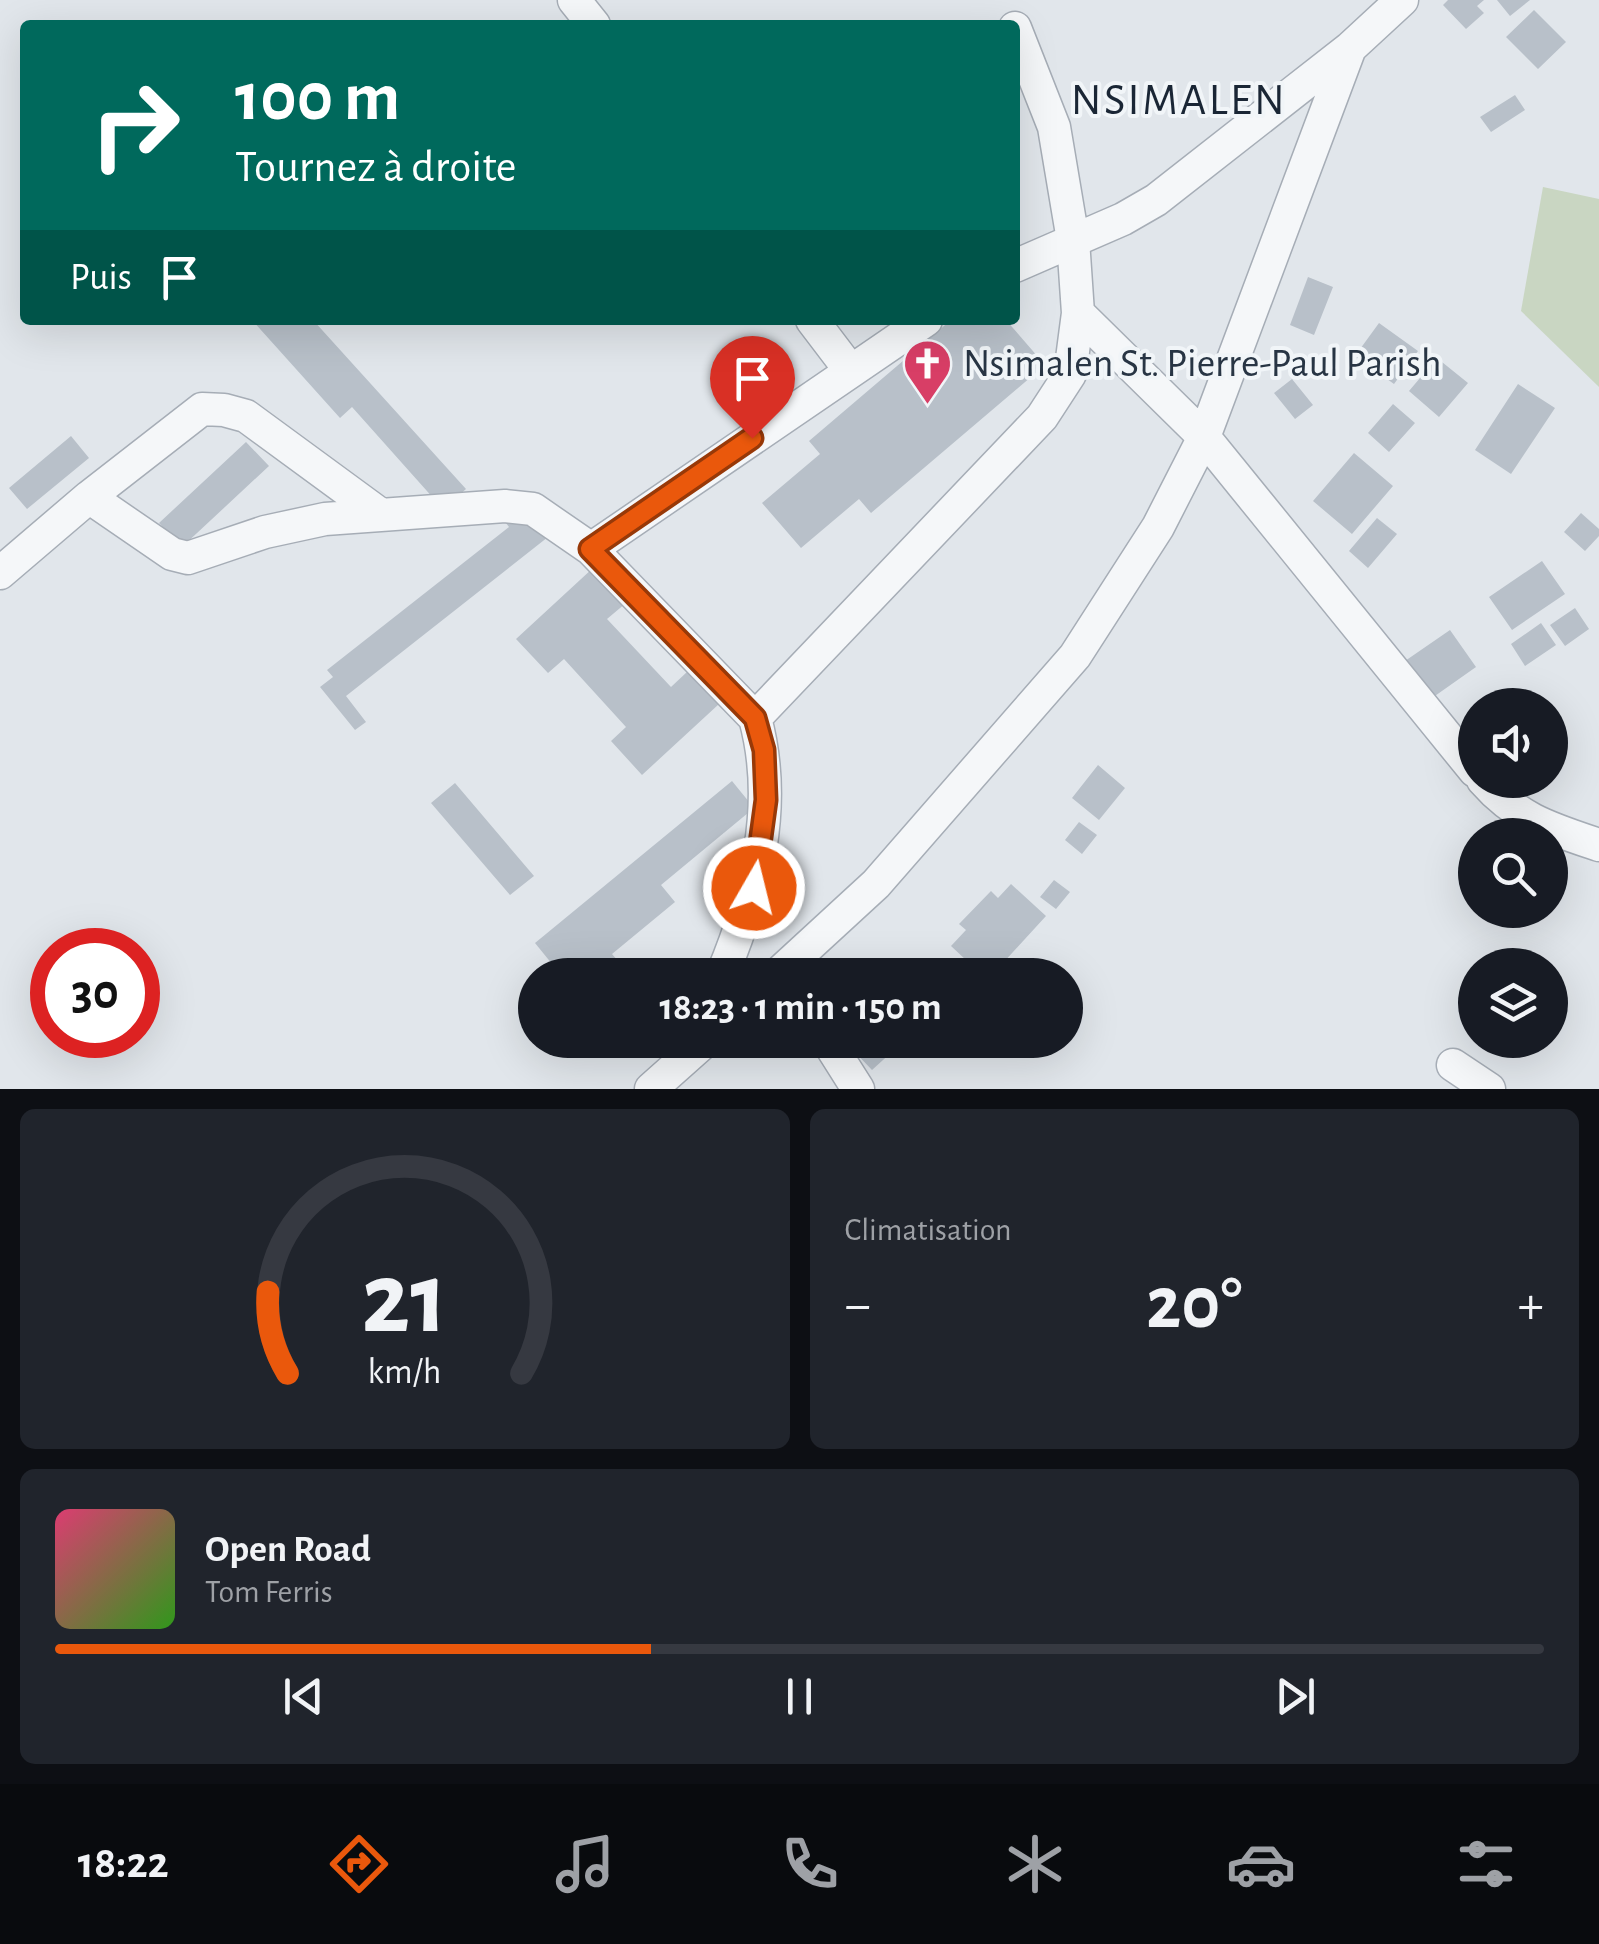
<!DOCTYPE html>
<html lang="fr">
<meta charset="utf-8">
<style>
body{margin:0;font-family:"Alegreya Sans",sans-serif;background:#20242c;color:#f1f3f6;height:100vh;display:flex;flex-direction:column;font-size:38px;white-space:nowrap}
*{box-sizing:border-box;margin:0}
p{font-size:32px;color:#9ea1a6}
.icon{flex:none;width:55px;height:55px;fill:none;stroke:currentColor;stroke-width:2;stroke-linecap:round;stroke-linejoin:round}
.map{position:relative;height:1089px;overflow:hidden}
.side{display:flex;flex-direction:column;gap:20px;padding:20px;background:#0d0f14;flex:1}
.side>*{flex:none}
.top-card{position:absolute;left:20px;top:20px;width:1000px;height:305px;border-radius:10px;box-shadow:0 10px 40px #0002;background:#00695c;color:#fff;overflow:hidden}
.buttons{position:absolute;left:1458px;top:688px;display:grid;gap:20px}
.buttons a{display:grid;place-items:center;width:110px;height:110px;border-radius:50%;background:#171b24;box-shadow:0 10px 40px #0002;font-size:50px}
.speed{position:absolute;left:30px;top:928px;display:flex;gap:20px;font-size:50px;font-weight:700;text-align:center}
.speed>*{display:grid;place-content:center;width:130px;height:130px;border-radius:50%;background:#171b24;box-shadow:0 10px 40px #0002;line-height:1}
.speed .limit{border:15px solid #d22;background:#fff;color:#111}
.pin{position:absolute;display:grid;place-items:center;width:85px;height:85px;color:#fff;margin:-102px -42px;border-radius:50% 50% 50% 0;rotate:-45deg;box-shadow:0 0 10px #0007}
.pin .icon{rotate:45deg}
.me{position:absolute;width:110px;margin:-55px;rotate:8deg;stroke-linejoin:round;filter:drop-shadow(0 0 8px #0008)}
.turn{display:flex;align-items:center;gap:35px;height:210px;padding:0 50px;font-size:45px}
.turn .icon{width:130px;height:130px;stroke-width:2.5}
.turn b{display:block;font-size:70px;line-height:85px}
.then{display:flex;align-items:center;height:95px;padding:0 50px;background:#0003;gap:20px;font-size:38px}
.big{font-size:75px;font-weight:700;line-height:1.1}
.side .tile{flex:1;display:flex;flex-direction:column;justify-content:center;gap:15px;min-width:0;padding:0 35px;border-radius:15px;background:#20242c}
.side .dial{align-items:center;gap:0}
.dial svg{height:260px;overflow:visible;fill:none;stroke:#363941;stroke-width:7;stroke-linecap:round;text-anchor:middle}
.dial text{fill:#f1f3f6;stroke:none}
.song{display:flex;align-items:center;gap:30px}
.cover{width:120px;height:120px;border-radius:15px;background:linear-gradient(135deg,hsl(340 70% 55%),hsl(110 70% 35%))}
.played{height:10px;border-radius:5px;background:linear-gradient(90deg,#ea580c 40%,#363941 40%)}
.keys{display:flex;justify-content:space-around;direction:ltr}
.heat{display:flex;justify-content:space-between;align-items:center;font-size:55px;direction:ltr}
.side .tiles{flex:1;display:grid;gap:20px;grid-template-columns:1fr 1fr}
.tile:last-child{grid-column:span 2}
.trip{position:absolute;left:518px;top:958px;width:565px;height:100px;border-radius:50px;background:#171b24;box-shadow:0 10px 40px #0002;font-weight:700;line-height:100px;text-align:center}
.menu{display:flex;height:160px;justify-content:space-around;align-items:center;background:#090b0e;color:#9ea1a6}
.menu .icon{width:70px;height:70px}
.menu .selected{color:#ea580c}
.menu b{font-size:45px;color:#f1f3f6}
.map>svg:first-child{display:block}
.green{fill:#c9d6c2}
.building{fill:#b8c0c9}
.lines{fill:none;stroke-linecap:round;stroke-linejoin:round}
.street-casing{stroke:#a6adb6;stroke-width:35}
.street{stroke:#f5f7f9;stroke-width:32}
.route-casing{stroke:#983908;stroke-width:25}
.route{stroke:#ea580c;stroke-width:18}
.labels{text-anchor:middle;dominant-baseline:central;stroke-width:8;stroke-linejoin:round;paint-order:stroke}
.poi-label{font-size:40px;fill:#283544;stroke:#f1f5f8;text-anchor:start}
.quarter-label{font-size:45px;letter-spacing:2.5px;fill:#1a2635;stroke:#f1f5f8}
</style>
<div class="map">
<svg width="1599" height="1089" viewBox="0 0 1599 1089">
<rect width="100%" height="100%" fill="#e1e6eb"/>
<path class="green" d="M1543 187 1599 199V387L1521 311Z"/>
<path class="building" d="M1448 0H1484L1477 6 1484 13 1466 29 1443 5Z
M1497 0H1530L1510 16Z
M1534 10 1566 42 1538 69 1506 37Z
M1515 95 1525 110 1491 132 1480 117Z
M1308 277 1333 287 1314 335 1290 325Z
M252 320H313L466 489 443 509 352 407 340 418Z
M951 320H1006L1045 365 871 513 859 499 801 548 762 503 820 454 809 441Z
M1379 323 1418 351 1394 384 1355 356Z
M1437 358 1468 383 1439 417 1409 391Z
M1292 379 1313 405 1295 419 1274 393Z
M1518 384 1555 408 1511 474 1475 450Z
M1393 404 1415 423 1389 452 1368 433Z
M71 436 89 458 27 509 9 488Z
M246 442 269 466 182 547 159 523Z
M1354 453 1393 486 1352 534 1313 501Z
M1581 513 1599 529V536L1585 551 1564 532Z
M530 516 548 537 346 696 366 722 355 730 320 687 333 677 327 670 509 527 502 518Z
M1377 518 1397 534 1368 568 1349 551Z
M1542 561 1565 594 1512 630 1489 597Z
M593 568 626 603 607 619 671 687 688 671 719 704 642 775 611 741 626 727 564 659 548 673 516 639Z
M1575 608 1589 629 1565 646 1550 625Z
M1541 623 1556 645 1525 666 1511 644Z
M1450 630 1476 667 1432 698 1405 661Z
M1098 765 1125 788 1099 820 1072 798Z
M732 781 754 808 661 885 675 902 612 954 624 968 616 975H561L535 943Z
M455 783 534 876 510 895 431 803Z
M1079 822 1097 835 1082 854 1065 840Z
M1054 880 1070 892 1056 909 1040 897Z
M1011 884 1046 916 992 975H982L951 946 966 930 959 924 991 891 998 898Z
M857 1040H905L872 1070 850 1047Z"/>
<g class="lines">
<defs>
<path id="street" d="M574 0 594 25
M1015 266 1123 219 1156 200 1350 48
M1078 313 1204 437 1475 771
M812 320 850 370
M89 497 202 409 224 410 246 416 381 515
M591 549 926 320
M0 573 89 497 172 554 188 558 265 532 325 519 505 506 533 509 591 549 755 718C779 806 756 893 722 975
M755 718 1042 417 1070 374 1078 313 1073 240 1054 127 1015 28
M1483 780C1517 819 1551 829 1599 845
M777 975 876 884 1075 656 1158 527 1204 437 1350 48 1402 0
M827 1040 858 1089
M1453 1065 1489 1089
M651 1089 706 1040"/>
</defs>
<use href="#street" class="street-casing"/>
<use href="#street" class="street"/>
</g>
<g class="lines">
<defs>
<path id="route" d="M752 438 590 549 755 718 764 750 766 800 754 888"/>
</defs>
<use href="#route" class="route-casing"/>
<use href="#route" class="route"/>
</g>
<defs>
<symbol id="church-pin" viewBox="-11 -11 22 30"><path d="M0 17L-7.5 6A9.5 9.5 0 1 1 7.5 6Z" fill="#d83e66" stroke="#f1f5f8"/><path d="M-1.2-6h2.4v3.5h3.3v2.4h-3.3V6h-2.4V-.1h-3.3v-2.4h3.3Z" fill="#fff"/></symbol>
</defs>
<g fill-rule="evenodd">
<use href="#church-pin" x="900" y="336" width="55" height="75"/>
</g>
<g class="labels">
<g class="poi-label">
<text x="963" y="364">Nsimalen St. Pierre-Paul Parish</text>
</g>
<g class="quarter-label">
<text x="1179" y="100">NSIMALEN</text>
</g>
</g>
</svg>
<div class="buttons">
<a><svg class="icon" aria-label="sound" viewBox="0 0 24 24"><path d="M4 9h4l5-4v14l-5-4H4zM17 9q2 3 0 6"/></svg></a>
<a><svg class="icon" aria-label="search" viewBox="0 0 24 24"><circle cx="10" cy="10" r="6"/><path d="M15 15l6 6"/></svg></a>
<a><svg class="icon" aria-label="layers" viewBox="0 0 24 24"><path d="M12 4l9 5-9 5-9-5zM3 14l9 5 9-5"/></svg></a>
</div>
<div class="speed"><div class="limit">30</div></div>
<div class="pin" style="left:752px;top:438px;background:#d93025"><svg class="icon" aria-label="arrive" viewBox="0 0 24 24"><path d="M6 21V4h12l-3 4 3 4H6"/></svg></div>
<svg class="me" style="left:754px;top:888px" viewBox="-20 -20 40 40"><circle r="17" fill="#ea580c" stroke="#fff" stroke-width="3"/><path d="M0-11L8 9 0 5-8 9z" fill="#fff"/></svg>
<div class="trip">18:23 · 1 min · 150 m</div>
<div class="top-card">
<div class="turn"><svg class="icon" aria-label="right" viewBox="0 0 24 24"><path d="M7 20v-9h11M14 6l5 5-5 5"/></svg><div><b>100 m</b>Tournez à droite</div></div>
<div class="then">Puis<svg class="icon" aria-label="arrive" viewBox="0 0 24 24"><path d="M6 21V4h12l-3 4 3 4H6"/></svg></div>
</div>
</div>
<section class="side">
<div class="tiles">
<div class="tile dial"><svg viewBox="0 0 100 80">
<path d="M14 69A42 42 0 1 1 86 69"/>
<path d="M14 69A42 42 0 0 1 8 44" stroke="#ea580c"/>
<text x="50" y="56" font-size="32" font-weight="700">21</text>
<text x="50" y="72" font-size="11">km/h</text>
</svg></div>
<div class="tile"><p>Climatisation</p>
<div class="heat"><a>−</a><b class="big">20°</b><a>+</a></div>
</div>
<div class="tile">
<div class="song"><i class="cover"></i><div><b>Open Road</b><p>Tom Ferris</p></div></div>
<div class="played"></div>
<div class="keys"><svg class="icon" aria-label="previous" viewBox="0 0 24 24"><path d="M18 5L8 12l10 7zM5 5v14"/></svg><svg class="icon" aria-label="pause" viewBox="0 0 24 24"><path d="M8 5v14M16 5v14"/></svg><svg class="icon" aria-label="next" viewBox="0 0 24 24"><path d="M6 5l10 7-10 7zM19 5v14"/></svg></div>
</div>
</div>
</section>
<nav class="menu">
<b>18:22</b>
<svg class="icon selected" aria-label="directions" viewBox="0 0 24 24"><path d="M12 3l9 9-9 9-9-9zM9 14v-3h6M13 9l2 2-2 2"/></svg>
<svg class="icon" aria-label="music" viewBox="0 0 24 24"><path d="M9 18V5l10-2v13"/><circle cx="6" cy="18" r="3"/><circle cx="16" cy="16" r="3"/></svg>
<svg class="icon" aria-label="phone" viewBox="0 0 24 24"><path d="M5 4h4l2 5-3 2q2 4 5 5l2-3 5 2v4C11 20 4 13 5 4z"/></svg>
<svg class="icon" aria-label="climate" viewBox="0 0 24 24"><path d="M12 3v18M4 7l16 10M4 17L20 7"/></svg>
<svg class="icon" aria-label="car" viewBox="0 0 24 24"><path d="M5 17H2v-5l4-1 3-4h7l3 4 3 1v5h-3M9 17h6M6 11h13"/><circle cx="7" cy="17" r="2"/><circle cx="17" cy="17" r="2"/></svg>
<svg class="icon" aria-label="filters" viewBox="0 0 24 24"><path d="M4 7h16M4 17h16"/><circle cx="9" cy="7" r="2"/><circle cx="15" cy="17" r="2"/></svg>
</nav>
